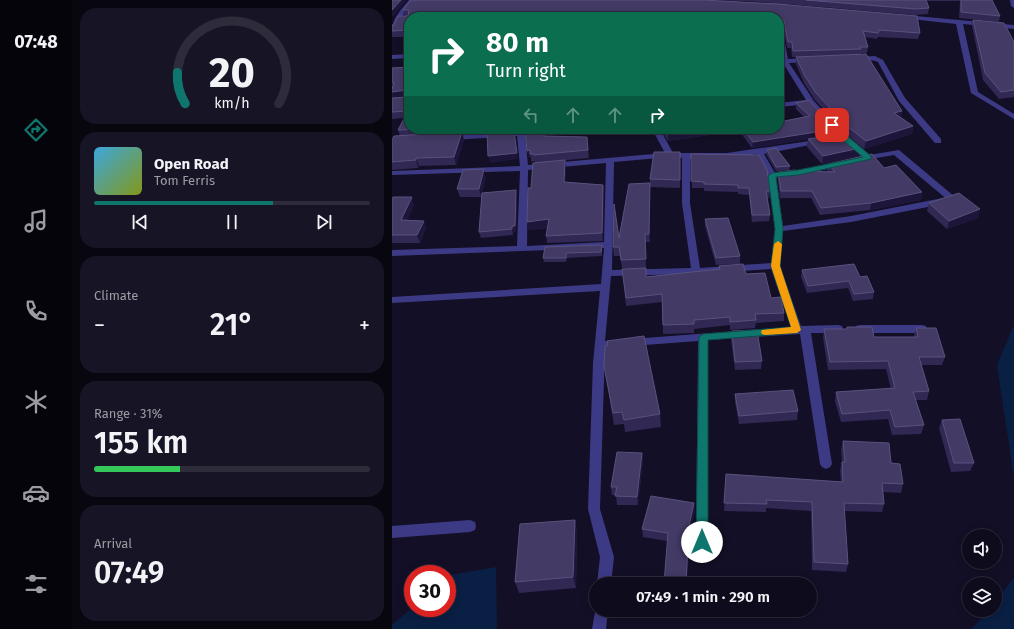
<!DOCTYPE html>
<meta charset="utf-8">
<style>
body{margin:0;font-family:"Fira Sans",sans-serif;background:#171425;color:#f1f3f6;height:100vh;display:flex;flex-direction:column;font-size:15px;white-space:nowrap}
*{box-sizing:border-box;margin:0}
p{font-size:13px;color:#9b9ba3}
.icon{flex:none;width:22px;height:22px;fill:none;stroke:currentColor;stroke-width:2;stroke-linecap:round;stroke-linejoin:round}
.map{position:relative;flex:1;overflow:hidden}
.side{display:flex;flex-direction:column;gap:8px;padding:8px;background:#08060f;width:320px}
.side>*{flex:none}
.guide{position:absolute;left:12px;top:12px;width:380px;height:122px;border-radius:16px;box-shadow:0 2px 10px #0003,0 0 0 1px #2e2b3b;background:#0b6e4f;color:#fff;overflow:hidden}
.tools{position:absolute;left:570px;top:529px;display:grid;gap:8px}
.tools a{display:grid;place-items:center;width:40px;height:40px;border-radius:50%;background:#0e0b1c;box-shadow:0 2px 10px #0003,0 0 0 1px #2e2b3b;font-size:20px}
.speed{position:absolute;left:12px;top:565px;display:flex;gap:8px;font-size:20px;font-weight:700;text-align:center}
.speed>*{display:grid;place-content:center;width:52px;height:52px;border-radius:50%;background:#0e0b1c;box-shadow:0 2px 10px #0003,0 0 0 1px #2e2b3b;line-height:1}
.speed .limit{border:6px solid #d22;background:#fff;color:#111}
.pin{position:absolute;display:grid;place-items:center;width:34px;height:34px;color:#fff;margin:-17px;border-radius:8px;box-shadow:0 2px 6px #0006}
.me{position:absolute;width:44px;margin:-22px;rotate:0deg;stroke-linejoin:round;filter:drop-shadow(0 0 3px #0008)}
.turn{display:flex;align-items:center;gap:14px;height:84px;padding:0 16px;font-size:18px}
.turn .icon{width:52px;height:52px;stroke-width:2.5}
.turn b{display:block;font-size:28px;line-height:34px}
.lanes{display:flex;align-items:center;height:38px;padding:0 16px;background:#0003;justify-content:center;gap:20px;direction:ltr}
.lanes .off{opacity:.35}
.big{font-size:30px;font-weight:600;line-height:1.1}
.side .tile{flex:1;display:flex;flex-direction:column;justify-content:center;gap:6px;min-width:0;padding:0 14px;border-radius:16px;background:#171425}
.side .dial{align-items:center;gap:0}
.dial svg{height:104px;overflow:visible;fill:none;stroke:#2e2b3b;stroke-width:7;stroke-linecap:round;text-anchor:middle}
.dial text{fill:#f1f3f6;stroke:none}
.song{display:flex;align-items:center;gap:12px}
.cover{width:48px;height:48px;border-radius:6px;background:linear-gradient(135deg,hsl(200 70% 55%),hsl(70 70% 35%))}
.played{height:4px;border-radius:2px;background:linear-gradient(90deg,#0f766e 65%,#2e2b3b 65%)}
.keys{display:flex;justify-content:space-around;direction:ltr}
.heat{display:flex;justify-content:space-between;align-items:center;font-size:22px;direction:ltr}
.charge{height:6px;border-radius:3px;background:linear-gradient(90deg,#34c759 31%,#2e2b3b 0)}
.trip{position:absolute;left:197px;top:577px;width:228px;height:40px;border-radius:20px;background:#0e0b1c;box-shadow:0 2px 10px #0003,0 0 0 1px #2e2b3b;font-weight:600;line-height:40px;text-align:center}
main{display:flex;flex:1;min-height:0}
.dock{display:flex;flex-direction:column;width:72px;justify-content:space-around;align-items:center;background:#06040b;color:#9b9ba3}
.dock .icon{width:28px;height:28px}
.dock .current{color:#0f766e}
.dock b{font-size:18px;color:#f1f3f6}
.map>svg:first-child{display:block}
.water{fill:#0a1f44}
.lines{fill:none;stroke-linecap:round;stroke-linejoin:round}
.minor{fill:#3d3a85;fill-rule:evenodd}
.wall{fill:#312854}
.shaded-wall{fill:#1d163a}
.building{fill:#433a66;stroke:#5a527e}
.route{fill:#0f766e;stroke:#0a4d48}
.slow{fill:#f59e0b}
</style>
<main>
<nav class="dock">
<b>07:48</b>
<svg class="icon current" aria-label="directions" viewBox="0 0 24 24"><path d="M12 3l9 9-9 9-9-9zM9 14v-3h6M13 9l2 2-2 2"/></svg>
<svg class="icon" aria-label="music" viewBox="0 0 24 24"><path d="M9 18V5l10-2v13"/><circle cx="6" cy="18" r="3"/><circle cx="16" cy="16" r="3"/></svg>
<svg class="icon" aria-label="phone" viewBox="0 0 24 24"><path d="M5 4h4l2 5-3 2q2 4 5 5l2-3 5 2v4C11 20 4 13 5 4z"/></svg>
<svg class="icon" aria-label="climate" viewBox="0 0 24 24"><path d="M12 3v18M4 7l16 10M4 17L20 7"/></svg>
<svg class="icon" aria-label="car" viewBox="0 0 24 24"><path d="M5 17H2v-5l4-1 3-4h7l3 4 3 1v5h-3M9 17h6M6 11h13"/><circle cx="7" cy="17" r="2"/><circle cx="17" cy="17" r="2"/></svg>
<svg class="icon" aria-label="filters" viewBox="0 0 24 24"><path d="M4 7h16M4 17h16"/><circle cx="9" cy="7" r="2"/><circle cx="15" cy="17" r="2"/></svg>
</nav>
<section class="side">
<div class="tile dial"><svg viewBox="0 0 100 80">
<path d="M14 69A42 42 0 1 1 86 69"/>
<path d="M14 69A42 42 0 0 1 8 45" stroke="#0f766e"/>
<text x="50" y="56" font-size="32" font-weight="700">20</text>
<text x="50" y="72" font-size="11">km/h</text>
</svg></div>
<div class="tile">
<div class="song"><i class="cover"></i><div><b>Open Road</b><p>Tom Ferris</p></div></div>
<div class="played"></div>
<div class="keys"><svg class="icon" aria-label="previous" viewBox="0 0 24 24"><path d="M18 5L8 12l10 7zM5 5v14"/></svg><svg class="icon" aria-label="pause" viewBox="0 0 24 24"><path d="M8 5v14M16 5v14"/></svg><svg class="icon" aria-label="next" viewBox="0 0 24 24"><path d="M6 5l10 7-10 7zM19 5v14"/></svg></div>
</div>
<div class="tile"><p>Climate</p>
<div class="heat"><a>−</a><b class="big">21°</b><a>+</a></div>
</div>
<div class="tile"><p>Range · 31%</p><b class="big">155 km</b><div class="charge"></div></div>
<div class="tile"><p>Arrival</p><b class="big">07:49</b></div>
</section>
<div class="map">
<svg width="622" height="629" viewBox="0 0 622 629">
<rect width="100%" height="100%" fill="#130f26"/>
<path class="water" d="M622 325V478L605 365Z
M104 567 105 629H0V625L21 607 55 608V578L59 575Z
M622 578V629H580L596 610H603V601Z"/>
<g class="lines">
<path class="minor" d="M17 0H23L8 19 2 30 0 31C0 18 9 10 17 0Z
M618 0H622V8L619 6Z
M512 15 622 25V29L571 24 586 92 622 114V119L579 93 564 24 510 18 509 17Z
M387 25 390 27 396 59 417 58 420 60 417 62 397 63 422 101 453 135 477 155 507 150 563 197 564 199 563 201H557L502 155 467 161 466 159 470 157 447 139 417 104 387 107V103L414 100 391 63H387V59H389L387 45Z
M17 54V58L0 59V55Z
M483 56 491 60 513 98 549 139V143H543L507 101 486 62C478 58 467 64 460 59L463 57Z
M124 129H132V131L156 129H184L180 131 133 136 136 165 273 153 260 129H268L281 153H335L431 139 432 141 428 143 372 154 383 173 406 171 448 162 452 164 451 166 406 175 384 178 391 226 459 216 551 198 555 201 551 204 459 222 391 231 388 266 409 326 446 325 450 326 451 329 450 332 446 333H419L440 464 438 467 434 469 430 467 428 464 408 334 316 340V542L315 546 310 548 305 546 304 542 306 341 213 348 208 509 222 557 219 584H205L208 557 196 509 201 363 208 291 0 303V297L209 284 212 248 0 256V250L125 246 128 171 0 175V171L128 166 125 136 58 140 54 138 58 136 124 132ZM365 154 376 176 383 229 379 263 308 268 298 203V159L335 158ZM278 157 290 158V203L299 268 220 270 222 162ZM214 163 212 242 135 246 136 170ZM379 269 399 327 213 341 219 276 304 274Z
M468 325H530L534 326 535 329 534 332 530 333H468L464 332 463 329 464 326Z
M78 520 83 522 84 526 83 530 78 532 0 538V526Z
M204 606V610H216L214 629H200Z"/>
</g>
<path class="wall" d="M314 0H600L608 16 607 22 567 18 568 1H535L537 8 536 14 523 15 395 4 528 33 526 39 486 37 485 39 473 37 476 47 475 53H469V54L510 111 509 117 521 126 520 134 472 149 454 134 423 100 412 83 404 64V57H400L399 48H395L391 27 387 24V17H17V37H0V25L16 16H13L11 10 382 3 351 1Z
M581 20 622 42V97L607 99 591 80 580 26Z
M17 67V129H76L74 133 70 134 72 140 64 165 27 166 26 168 0 170V140L8 136 6 130 12 118 0 119V98H1L0 95V68Z
M404 103 443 129 442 135 468 148 467 156 430 164 415 147 416 139 360 148 351 136 352 130 412 117 404 109Z
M96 129H123L122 131 96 132Z
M269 129H335L331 133 276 141Z
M152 136 195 137 197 158 143 163V161L139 162V158H137L135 151Z
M375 150 398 166 397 170 384 171 374 154Z
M288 152V188L258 187V179Z
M299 154 378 191 377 198H375L378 215 377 221 360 222 357 195 346 194V192L312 191V188H300Z
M436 164 492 168 530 192 529 200 478 210 428 215 419 198H388L386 179V172L404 171 436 172 435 171Z
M174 168 173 182 211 185 212 192 211 241 155 243 154 236 156 228 137 230 135 222 139 188Z
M94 178 90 193 125 197 124 232H121V235L89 238 87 232 90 193 89 197H68L65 189Z
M258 183V242H253L254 268H230L228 256H222L221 247 227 238Z
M0 199 22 205 15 221 34 228 28 243H0Z
M537 203 586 218 555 229 535 211Z
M313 219 348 256V264L324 265 313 226Z
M210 245V256L175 258 174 262H152L151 258Z
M327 266 354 274 379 298 392 313V321L364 323 363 328 338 330V325L302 329V333L271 334 270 302 234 306 230 269 255 277 327 270Z
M410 270 468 277 482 292 481 299 461 301 456 288 415 293 409 277Z
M455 327 482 337H522V336L524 328 553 357 550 365H529L537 391 535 400H524L532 425 529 434 500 435 496 419 449 422 443 401 444 392 499 389 494 369 436 370 431 338 432 329H454Z
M340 331 370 361 369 369 343 370 339 340Z
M212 366 268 414 269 427 233 432 232 424 222 425 214 378Z
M343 394 406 411 405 420 347 424 343 402Z
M550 420 582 463 578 471 559 472 547 428Z
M451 441 499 463 511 484 509 493 491 492 492 504 490 512 452 511 456 564 454 572 420 570 419 511 374 508V512L332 511 334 474 449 482 448 470 450 462 449 450Z
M250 453 251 461 246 505H225L224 495H220L219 487Z
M303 511 295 544 297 552 275 541 251 537 250 529Z
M183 520 185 532 184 588 127 593 123 582Z"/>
<path class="shaded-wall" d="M9 0H15L2 16H0V10Z
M15 90 17 97 1 98 0 92Z
M510 111 508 119 502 113Z
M521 126 520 134 472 149 474 141Z
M73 129H76L74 133Z
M313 129H335L331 133 276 141V134Z
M443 129 442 135 360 148 361 142Z
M122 131 126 159 98 163 96 156Z
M70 132 72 140 64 165 62 157Z
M468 148 467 156 430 164 431 156Z
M138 150V154L139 158H137L135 151Z
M24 158 27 166 26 168 24 160Z
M173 160 174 168 173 190 172 182Z
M92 169 94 178 89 197 87 189Z
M258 183V242L257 234Z
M211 185 212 192 211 241 210 233Z
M124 190 125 197 124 232H121V235L120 229Z
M530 192 529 200 478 210 479 203Z
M20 197 22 205 12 228 9 220Z
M588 209 586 218 555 229 557 221Z
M157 219 159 227 137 230 135 222Z
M32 221 34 228 28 243 25 235Z
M250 453 251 461 246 505 245 497Z
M302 503 303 511 294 552 293 544Z
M183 520 185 532 184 588 181 577Z
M296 544 297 552 295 584H294Z"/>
<path class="building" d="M0 0H9L0 10Z
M19 0H311L385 4 525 16 528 33 487 30 486 33 471 31 476 47H468L469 49 401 51 400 42H396L392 21 387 18V17H268L269 14 210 12 214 17H17V30L0 31V25H2L6 16H16L17 10H11Z
M414 0H534L537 8 524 9Z
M569 0H600L608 16 569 12Z
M581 20 612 23 622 42V90L609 92 593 73Z
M474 54 510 111 502 113 521 126 474 141 455 126 424 93 413 76 404 57Z
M17 67V129H31L6 130 16 111 0 112V98L15 97 17 92 15 90 0 92V89L2 83 0 82V68Z
M417 100 443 129 361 142 352 130 355 129H387V122L418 116 404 103Z
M142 129H151L152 136 195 137 196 150 142 155V154H138V150L135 151 133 130Z
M273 129H313L276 134Z
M122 131 125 153 96 156 95 133Z
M70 132 62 157 24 158V160L0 162V140L2 136Z
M449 134 468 148 431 156 416 139Z
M384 148 398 166 384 167 375 150Z
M262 152H288V180L258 179Z
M299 154 367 155 375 170 378 191H374L378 215H360L357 188H346V185L312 184V182L299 181Z
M480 154 492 168 504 165 530 192 479 203 429 208 420 191H389L386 172 403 170 404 171 443 172 436 164Z
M173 160 172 182 211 185 210 233 154 236 157 219 135 222 136 188H139L141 163Z
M92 169 87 189H65L71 170Z
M258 183 257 234H253L254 259 229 260 227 247H221L222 204 227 238 237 184Z
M124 190 123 226H120V229L87 232 90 193Z
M567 193 588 209 557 221 537 203Z
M1 197H20L9 220 32 221 25 235H0V199Z
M336 218 348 256 324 258 313 219Z
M210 245 209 252 174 253V258H151L153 247Z
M351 264 354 274 373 273 379 298 389 297 392 313 363 314 364 320 338 322V317L302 320V324L271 325 270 294 234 298 230 269 254 268V277L328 269 327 266Z
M462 264 468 277 475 276 482 292 462 294 457 281 416 286 410 270Z
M455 327H480L482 337H526L524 328H544L553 357H527L537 391 521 392 532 425 503 427 498 410 450 414 444 392 503 388 496 361 438 362 432 329H455Z
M365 330 370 361 343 362 340 331Z
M252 336 268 414 232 420 230 412 221 413 212 366 213 346 216 345 215 341Z
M401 390 406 411 347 416 343 394Z
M568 419 582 463H562L550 420Z
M451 441 497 443 499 463 508 464 511 484 490 483 492 504 452 503 456 564 422 562 420 502 374 500 375 504 332 503 334 474 451 482 450 462H453Z
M225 452 250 453 245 497 223 496 225 487H219Z
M259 496 302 503 293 544H296L294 584H272L276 533 250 529Z
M183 520 181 577 123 582 128 524Z"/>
<path class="route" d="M440 123 479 156V159L406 175 384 177 391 229 388 266 409 330 405 333 316 340V542L314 545 310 547 306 545 304 542 307 337 311 334 399 327 379 266 383 229 376 176 380 173 406 170 471 157 448 138 436 125Z"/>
<path class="slow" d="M386 241 390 244 388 266 409 330 405 333 373 335 370 334 369 332 370 330 399 327 379 266 382 244Z"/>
</svg>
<div class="tools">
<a><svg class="icon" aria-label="sound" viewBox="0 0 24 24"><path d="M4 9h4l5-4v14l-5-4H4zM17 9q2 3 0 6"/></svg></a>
<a><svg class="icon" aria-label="layers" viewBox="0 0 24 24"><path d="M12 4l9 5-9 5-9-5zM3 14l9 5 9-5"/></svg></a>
</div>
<div class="speed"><div class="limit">30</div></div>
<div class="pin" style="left:440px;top:125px;background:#d93025"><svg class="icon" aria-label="arrive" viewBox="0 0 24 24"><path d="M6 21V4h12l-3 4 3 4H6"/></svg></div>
<svg class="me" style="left:310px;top:542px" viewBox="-20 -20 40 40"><circle r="19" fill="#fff"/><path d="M0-13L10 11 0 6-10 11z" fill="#0f766e"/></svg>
<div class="trip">07:49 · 1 min · 290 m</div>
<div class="guide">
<div class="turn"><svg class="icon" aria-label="right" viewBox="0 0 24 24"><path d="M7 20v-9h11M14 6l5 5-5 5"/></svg><div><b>80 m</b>Turn right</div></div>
<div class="lanes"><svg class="icon off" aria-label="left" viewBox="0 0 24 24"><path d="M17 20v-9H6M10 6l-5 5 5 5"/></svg><svg class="icon off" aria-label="ahead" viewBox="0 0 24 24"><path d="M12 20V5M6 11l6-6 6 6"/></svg><svg class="icon off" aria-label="ahead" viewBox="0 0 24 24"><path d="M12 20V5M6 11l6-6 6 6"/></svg><svg class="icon" aria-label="right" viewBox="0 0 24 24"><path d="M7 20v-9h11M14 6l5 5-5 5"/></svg></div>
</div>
</div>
</main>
